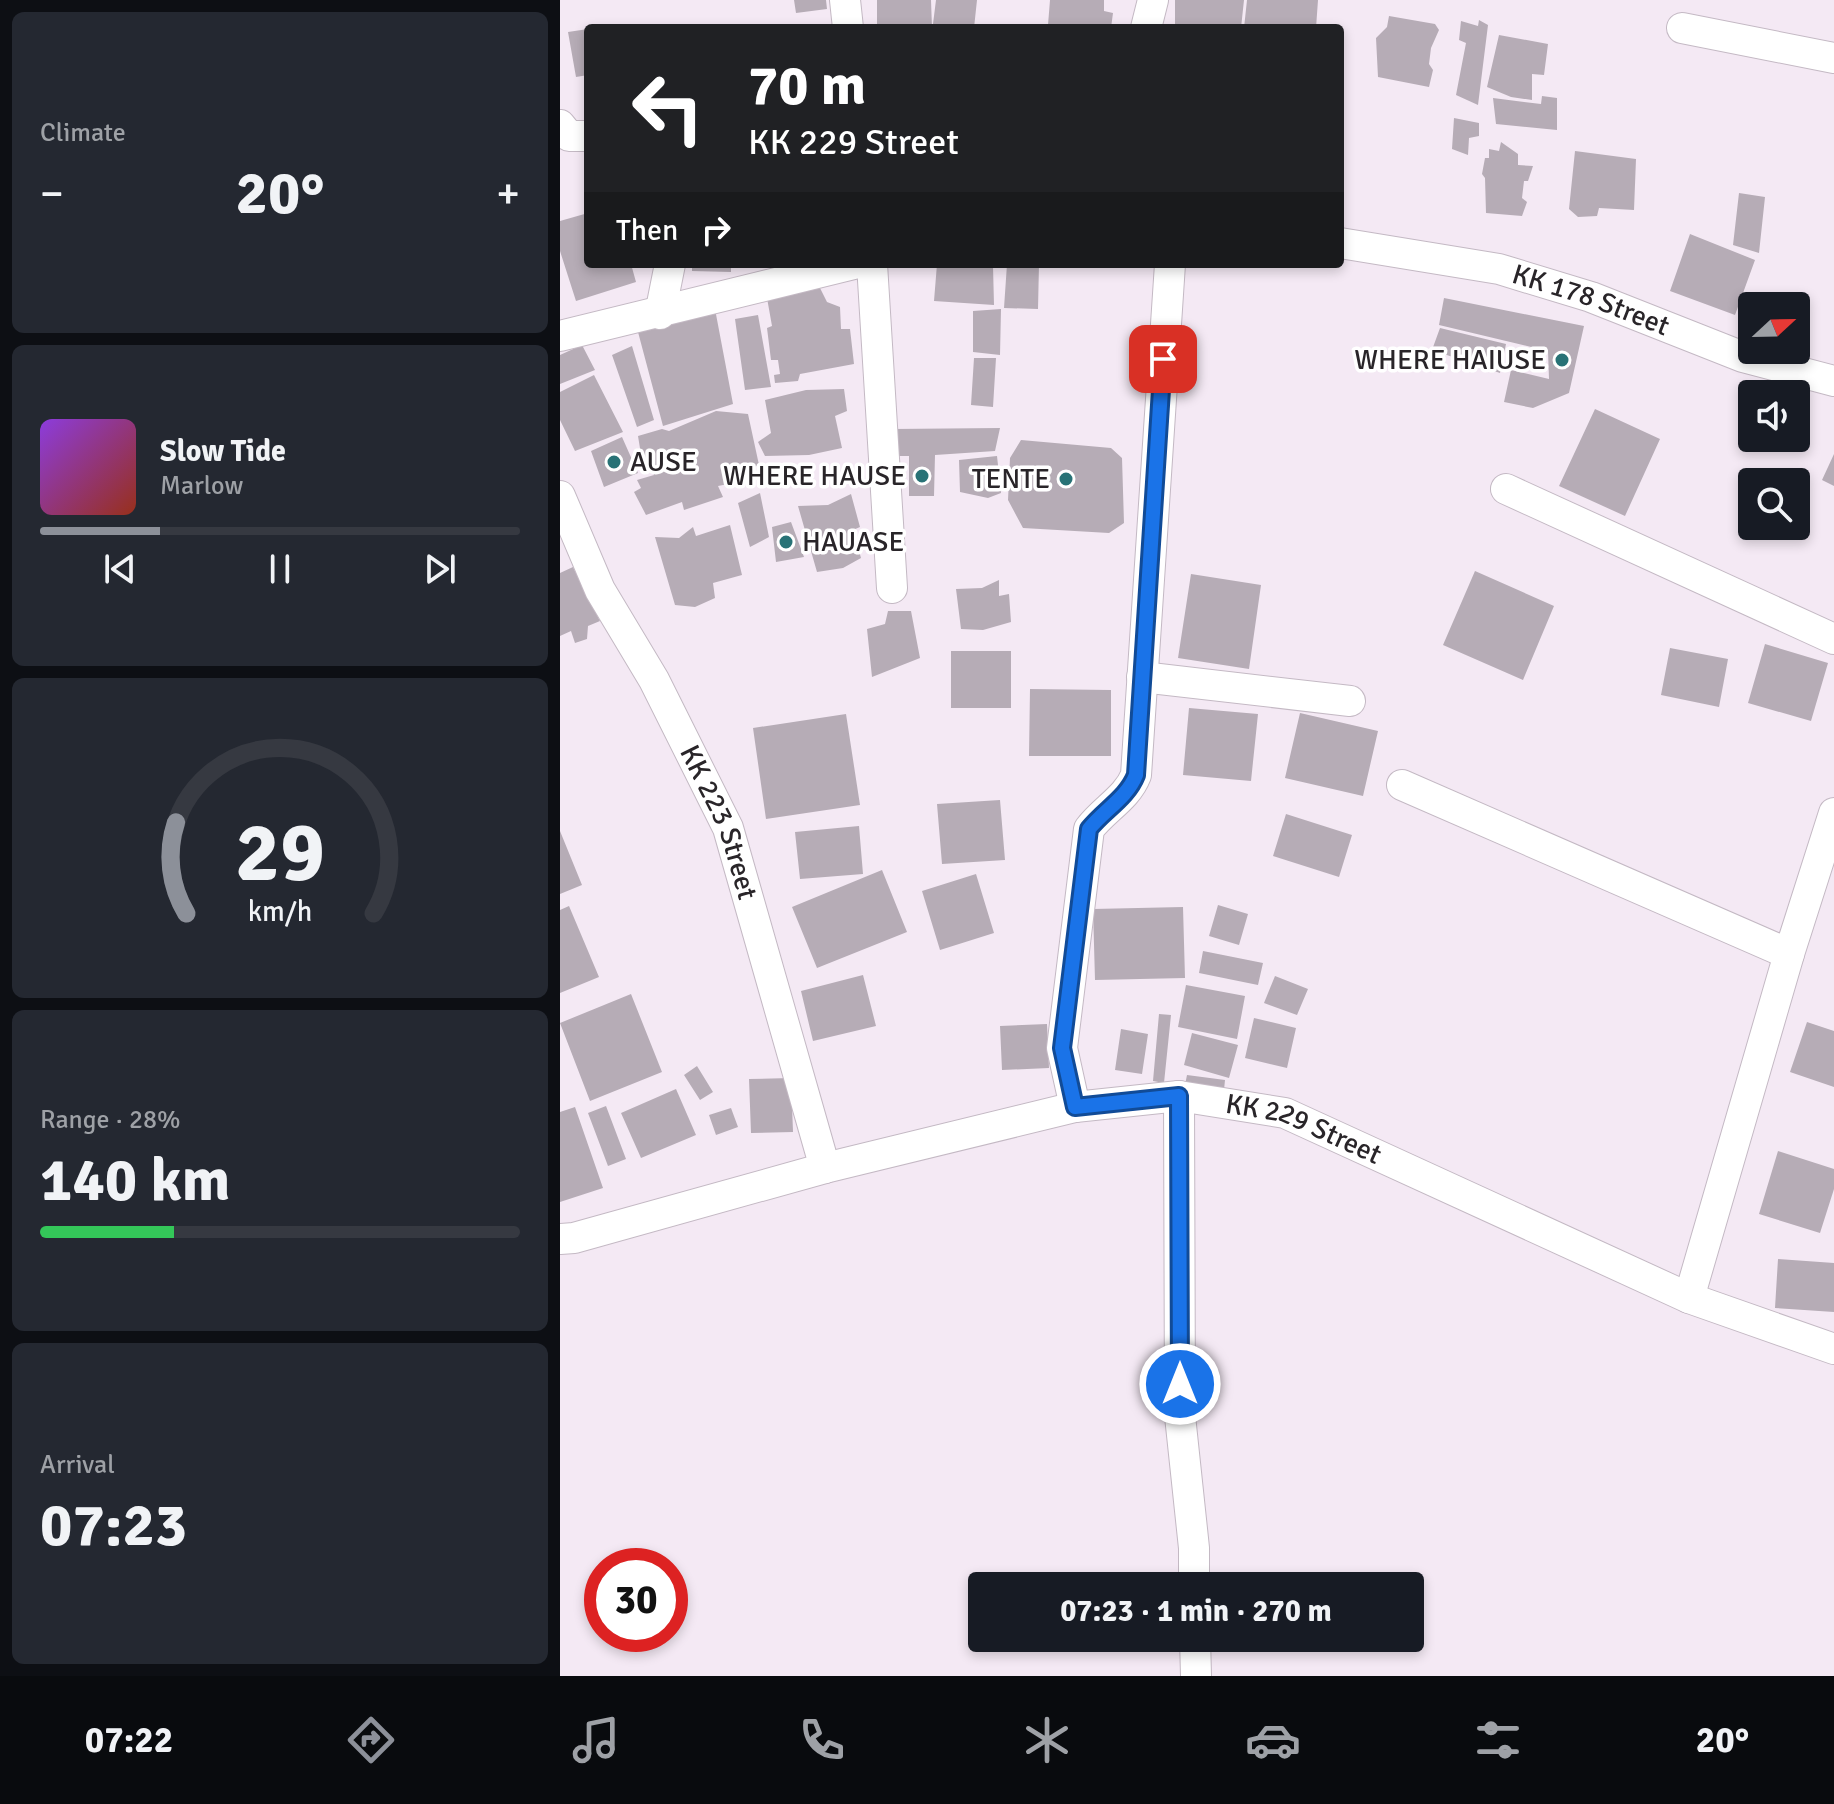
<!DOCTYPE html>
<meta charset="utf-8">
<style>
body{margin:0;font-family:Signika,sans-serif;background:#242831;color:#f1f3f6;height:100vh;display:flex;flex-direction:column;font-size:30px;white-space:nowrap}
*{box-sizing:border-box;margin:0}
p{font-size:26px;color:#9ea1a6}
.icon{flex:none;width:44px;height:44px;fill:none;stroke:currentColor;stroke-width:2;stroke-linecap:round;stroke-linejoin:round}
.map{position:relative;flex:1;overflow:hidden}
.panel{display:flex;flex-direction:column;gap:12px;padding:12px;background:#0d0f14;width:560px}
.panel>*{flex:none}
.guide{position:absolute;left:24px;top:24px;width:760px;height:244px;border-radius:8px;box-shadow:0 4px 12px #0003;background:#202124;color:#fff;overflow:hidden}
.needle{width:52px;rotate:68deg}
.controls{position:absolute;left:1178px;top:292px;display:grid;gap:16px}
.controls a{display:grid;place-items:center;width:72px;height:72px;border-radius:8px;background:#171b24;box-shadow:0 4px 12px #0003;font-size:40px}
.speed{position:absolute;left:24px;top:1548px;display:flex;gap:16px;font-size:40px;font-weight:700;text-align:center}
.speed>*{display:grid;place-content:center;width:104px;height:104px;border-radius:50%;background:#171b24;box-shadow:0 4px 12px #0003;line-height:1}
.speed .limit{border:12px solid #d22;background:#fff;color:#111}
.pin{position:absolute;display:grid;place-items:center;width:68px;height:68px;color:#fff;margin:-34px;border-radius:16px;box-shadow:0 4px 12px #0006}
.me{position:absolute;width:88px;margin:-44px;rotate:0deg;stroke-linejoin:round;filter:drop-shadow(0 0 6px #0008)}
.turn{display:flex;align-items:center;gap:28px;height:168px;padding:0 32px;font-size:36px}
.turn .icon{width:104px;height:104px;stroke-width:2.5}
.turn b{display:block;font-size:56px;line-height:68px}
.then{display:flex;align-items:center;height:76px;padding:0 32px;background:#0003;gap:16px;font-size:30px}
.big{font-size:60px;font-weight:700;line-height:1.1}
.panel .widget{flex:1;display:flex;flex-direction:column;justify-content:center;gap:12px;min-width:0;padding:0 28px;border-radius:12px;background:#242831}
.panel .dial{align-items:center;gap:0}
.dial svg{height:208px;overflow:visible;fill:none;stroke:#363941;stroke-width:7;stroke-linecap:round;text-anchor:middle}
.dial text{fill:#f1f3f6;stroke:none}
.song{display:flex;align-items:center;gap:24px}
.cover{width:96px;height:96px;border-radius:12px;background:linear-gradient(135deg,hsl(270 70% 55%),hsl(10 70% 35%))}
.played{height:8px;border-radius:4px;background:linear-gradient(90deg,#8c9099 25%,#363941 25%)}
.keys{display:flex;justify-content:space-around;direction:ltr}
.heat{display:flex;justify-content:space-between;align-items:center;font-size:44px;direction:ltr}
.charge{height:12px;border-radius:6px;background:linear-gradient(90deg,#34c759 28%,#363941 0)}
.trip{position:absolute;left:408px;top:1572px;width:456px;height:80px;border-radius:8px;background:#171b24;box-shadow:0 4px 12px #0003;font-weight:700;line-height:80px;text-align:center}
.dock{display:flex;height:128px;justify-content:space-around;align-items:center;background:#090b0e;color:#9ea1a6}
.dock .icon{width:56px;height:56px}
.dock .current{color:#8c9099}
.dock b{font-size:36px;color:#f1f3f6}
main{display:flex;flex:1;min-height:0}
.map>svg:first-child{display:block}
.building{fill:#b6acb6}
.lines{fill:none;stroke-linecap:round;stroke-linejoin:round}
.street-casing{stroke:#c4b9c4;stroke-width:32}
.street{stroke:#fff;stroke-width:30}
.route-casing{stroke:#114b97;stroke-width:20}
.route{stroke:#1a73e8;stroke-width:14}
.poi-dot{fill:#287276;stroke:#fff;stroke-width:3}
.labels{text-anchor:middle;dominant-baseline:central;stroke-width:7;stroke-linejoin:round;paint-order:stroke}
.street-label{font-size:28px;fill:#292529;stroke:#fff}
.poi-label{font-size:28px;fill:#292529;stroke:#fff;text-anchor:end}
</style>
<main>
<section class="panel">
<div class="widget"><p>Climate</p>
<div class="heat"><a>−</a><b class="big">20°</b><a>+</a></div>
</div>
<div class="widget">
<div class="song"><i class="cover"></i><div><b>Slow Tide</b><p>Marlow</p></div></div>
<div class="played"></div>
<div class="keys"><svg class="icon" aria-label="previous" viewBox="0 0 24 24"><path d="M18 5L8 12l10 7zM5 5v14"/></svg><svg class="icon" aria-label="pause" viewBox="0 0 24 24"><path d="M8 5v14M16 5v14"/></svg><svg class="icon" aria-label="next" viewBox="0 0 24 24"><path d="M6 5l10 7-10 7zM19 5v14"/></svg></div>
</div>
<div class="widget dial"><svg viewBox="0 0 100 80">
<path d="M14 69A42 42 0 1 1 86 69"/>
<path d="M14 69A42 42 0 0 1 10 34" stroke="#8c9099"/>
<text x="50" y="56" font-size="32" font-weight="700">29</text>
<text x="50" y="72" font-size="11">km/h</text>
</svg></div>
<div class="widget"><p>Range · 28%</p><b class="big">140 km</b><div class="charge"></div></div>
<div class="widget"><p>Arrival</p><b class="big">07:23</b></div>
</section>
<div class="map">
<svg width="1274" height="1676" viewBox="0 0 1274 1676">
<rect width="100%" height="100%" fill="#f4e9f4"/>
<path class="building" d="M234 0H266L267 9 236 13Z
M317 0H371L372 28H317Z
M376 0H417L414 28H383L384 24H373Z
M490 0H544V11L553 13 551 28 488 25Z
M615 0H684L681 28H615Z
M687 0H758L756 28H684Z
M829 16 875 24 879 30 871 48 869 64 873 70 869 87 818 77 816 38 827 27Z
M919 20 928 25 918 105 896 95 906 43 899 40 901 21 918 26Z
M28 29V75L16 77 8 32Z
M939 35 988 44 984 75 972 74V100L951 97 927 87Z
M982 96 997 98V130L936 124 933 98 981 104Z
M894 118 919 123V136L909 138 908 155 892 149Z
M941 142 958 154V165L973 166 968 181H964L962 198 967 202 962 216 926 213 925 178 922 174 925 158H929V149L939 151Z
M1015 151 1076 159 1074 210 1039 208 1037 216 1018 217 1009 209Z
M1179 193 1205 197 1199 253 1173 245Z
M28 213V264H71L76 282 16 301 0 251V221Z
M1130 234 1195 260 1175 315 1110 291Z
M132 264H171V272L132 271Z
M377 264 433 266 434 305 374 301Z
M447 264H479L478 309 444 308Z
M258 284 267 302 280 307 281 329H290L294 364 240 374 238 381 215 383 214 375 220 374 218 360H211L207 328 212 326 207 298Z
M884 298 1024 326 1009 393 973 408 944 402 951 370 989 379 988 351 879 325Z
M155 309 173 404 103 426 78 332Z
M441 309 440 355 413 352V311Z
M198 315 211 387 185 390 175 319Z
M880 328 946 344 940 373 872 350Z
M22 345 35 370 0 384V355Z
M72 346 94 420 77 427 52 355Z
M414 358H436L433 407 411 405Z
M34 375 63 432 15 451 0 420V392Z
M284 389 287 411 275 416 282 448 249 455 205 456 198 442 211 433 205 400 246 390Z
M1035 409 1100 439 1065 516 999 486Z
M156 411 188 414 199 465 180 473 183 481 158 486 163 497 124 510 122 502 86 515 74 492 81 488 77 480 94 475 90 464 83 467 78 436 102 429 109 431Z
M440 428 435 451 375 455 374 496H349V456H337L333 429Z
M62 437 78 473 44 487 31 451Z
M461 440 551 448 562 458 564 523 549 533 463 528 448 500 450 458Z
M1274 454V486L1262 480Z
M437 456 441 493 428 498 400 492 399 460Z
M200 493 209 537 190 547 178 503Z
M291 494 300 527 293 530 301 558 283 568 257 572 238 506 268 505Z
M231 522 244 557 216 562 212 527Z
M170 525 182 575 153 583 155 598 135 607 115 605 95 537 119 538 133 527 136 536Z
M13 567 40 621 28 626 27 639 15 643 11 631 0 636V573Z
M915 571 994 606 963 680 883 645Z
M631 574 701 585 689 669 618 658Z
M439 580V596L449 594 451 622 423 630 401 629 396 589 422 588Z
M328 611H351L360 658 312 677 307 629 325 624Z
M1205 644 1268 663 1251 721 1188 703Z
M1110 648 1168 659 1159 707 1101 695Z
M391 651H451V708H391Z
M470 689 551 690V756H469Z
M629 708 698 714 691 781 623 775Z
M740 713 818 731 803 796 725 778Z
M286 714 300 805 206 819 193 728Z
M440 800 445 860 382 864 377 804Z
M726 814 792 835 779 877 713 856Z
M299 826 303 874 240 879 235 832Z
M0 831 22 885 0 894Z
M322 870 347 932 257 968 232 907Z
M416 874 434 933 380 950 362 891Z
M658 905 688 914 679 945 649 936Z
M9 906 39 977 0 993V910Z
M623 907 625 978 535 980 533 909Z
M643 951 703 963 698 985 639 973Z
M303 975 316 1026 253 1041 241 991Z
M715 976 748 989 737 1015 704 1003Z
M626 985 685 996 677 1039 618 1027Z
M71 994 102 1072 30 1101 0 1023Z
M599 1014 611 1015 604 1083 593 1081Z
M694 1018 736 1028 727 1068 685 1058Z
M1247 1022 1274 1031V1087L1230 1072Z
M487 1024 489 1068 442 1070 440 1026Z
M561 1029 588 1034 582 1074 555 1070Z
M632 1033 678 1045 669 1078 624 1065Z
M137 1066 153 1092 140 1100 124 1075Z
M627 1075 665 1080 664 1090 625 1085Z
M231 1078 233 1132 191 1133 189 1079Z
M116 1089 136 1135 81 1158 61 1113Z
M46 1106 66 1159 48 1166 28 1113Z
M15 1107 43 1188 0 1202V1112Z
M171 1108 178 1127 156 1135 149 1115Z
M1218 1151 1274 1169V1189L1260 1233 1199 1214Z
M1218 1259 1274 1263V1312L1215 1308Z"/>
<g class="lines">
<defs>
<g id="street">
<path d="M285 0 288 28"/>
<path d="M586 28 593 0"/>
<path d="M1122 28 1274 58"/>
<path d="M0 125 9 136H28"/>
<path id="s1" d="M780 243 939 269 1031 297 1183 357 1274 381"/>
<path d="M312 264 332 588"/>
<path d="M100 314 110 264"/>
<path d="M0 336 294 264"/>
<path d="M946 489 1274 639"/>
<path id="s2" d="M0 496 40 590 94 680 168 828 265 1168"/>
<path d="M582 677 790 701"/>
<path d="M842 785 1229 954"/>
<path d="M619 1096 620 1416 634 1548V1586"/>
<path d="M515 1107 502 1048 529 829C544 809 567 798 576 775L610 264"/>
<path id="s3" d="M0 1239 14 1238 265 1168 515 1107 619 1096 725 1113 1129 1298 1274 1349"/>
<path d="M1129 1298 1229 954 1274 813"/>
<path d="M635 1638 636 1676"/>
</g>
</defs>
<use href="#street" class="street-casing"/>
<use href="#street" class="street"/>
</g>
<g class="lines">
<defs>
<path id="route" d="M603 359 576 775C567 798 544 810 529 829L502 1048 515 1107 619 1096 620 1384"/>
</defs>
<use href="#route" class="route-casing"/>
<use href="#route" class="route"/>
</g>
<g class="poi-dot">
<circle cx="1002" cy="360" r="8"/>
<circle cx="54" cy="462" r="8"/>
<circle cx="362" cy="476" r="8"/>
<circle cx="506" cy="479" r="8"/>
<circle cx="226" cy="542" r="8"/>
</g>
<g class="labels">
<g class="street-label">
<text stroke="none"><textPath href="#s1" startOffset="258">KK 178 Street</textPath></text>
<text stroke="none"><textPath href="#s2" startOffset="364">KK 223 Street</textPath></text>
<text stroke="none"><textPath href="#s3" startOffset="766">KK 229 Street</textPath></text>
</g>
<g class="poi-label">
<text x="986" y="360">WHERE HAIUSE</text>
<text x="70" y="462" text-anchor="start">AUSE</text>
<text x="346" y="476">WHERE HAUSE</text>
<text x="490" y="479">TENTE</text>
<text x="242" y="542" text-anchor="start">HAUASE</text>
</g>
</g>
</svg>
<div class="controls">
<a><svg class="needle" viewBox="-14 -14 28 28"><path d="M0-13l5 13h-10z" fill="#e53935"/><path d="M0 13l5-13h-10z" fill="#9ea1a6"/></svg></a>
<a><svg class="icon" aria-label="sound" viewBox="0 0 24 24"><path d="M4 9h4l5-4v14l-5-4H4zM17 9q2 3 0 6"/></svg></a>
<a><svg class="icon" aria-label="search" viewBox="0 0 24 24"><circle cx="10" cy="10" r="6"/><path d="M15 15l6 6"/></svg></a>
</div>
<div class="speed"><div class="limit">30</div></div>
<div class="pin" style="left:603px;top:359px;background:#d93025"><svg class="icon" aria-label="arrive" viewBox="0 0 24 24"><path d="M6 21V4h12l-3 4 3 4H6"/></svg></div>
<svg class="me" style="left:620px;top:1384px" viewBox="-20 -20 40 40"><circle r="17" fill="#1a73e8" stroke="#fff" stroke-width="3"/><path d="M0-11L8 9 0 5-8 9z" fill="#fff"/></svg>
<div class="trip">07:23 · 1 min · 270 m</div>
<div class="guide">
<div class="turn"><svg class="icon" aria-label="left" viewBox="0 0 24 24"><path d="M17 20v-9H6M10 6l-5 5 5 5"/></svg><div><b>70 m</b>KK 229 Street</div></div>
<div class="then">Then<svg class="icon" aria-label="right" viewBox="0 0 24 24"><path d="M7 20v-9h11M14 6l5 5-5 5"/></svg></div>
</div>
</div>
</main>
<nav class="dock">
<b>07:22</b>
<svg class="icon current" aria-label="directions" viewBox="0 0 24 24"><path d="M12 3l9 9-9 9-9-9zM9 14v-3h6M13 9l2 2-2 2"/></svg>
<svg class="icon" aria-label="music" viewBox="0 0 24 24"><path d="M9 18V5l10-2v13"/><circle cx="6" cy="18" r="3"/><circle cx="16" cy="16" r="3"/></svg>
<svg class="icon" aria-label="phone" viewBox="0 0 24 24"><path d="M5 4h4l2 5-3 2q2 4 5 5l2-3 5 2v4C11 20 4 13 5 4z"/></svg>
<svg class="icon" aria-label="climate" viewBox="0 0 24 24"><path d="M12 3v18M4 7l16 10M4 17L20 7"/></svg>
<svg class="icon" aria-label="car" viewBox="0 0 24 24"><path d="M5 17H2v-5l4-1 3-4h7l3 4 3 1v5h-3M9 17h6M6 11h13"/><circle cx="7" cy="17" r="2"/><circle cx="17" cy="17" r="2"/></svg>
<svg class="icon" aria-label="filters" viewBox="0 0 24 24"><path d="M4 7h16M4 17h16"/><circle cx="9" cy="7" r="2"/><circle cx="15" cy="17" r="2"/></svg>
<b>20°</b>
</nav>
